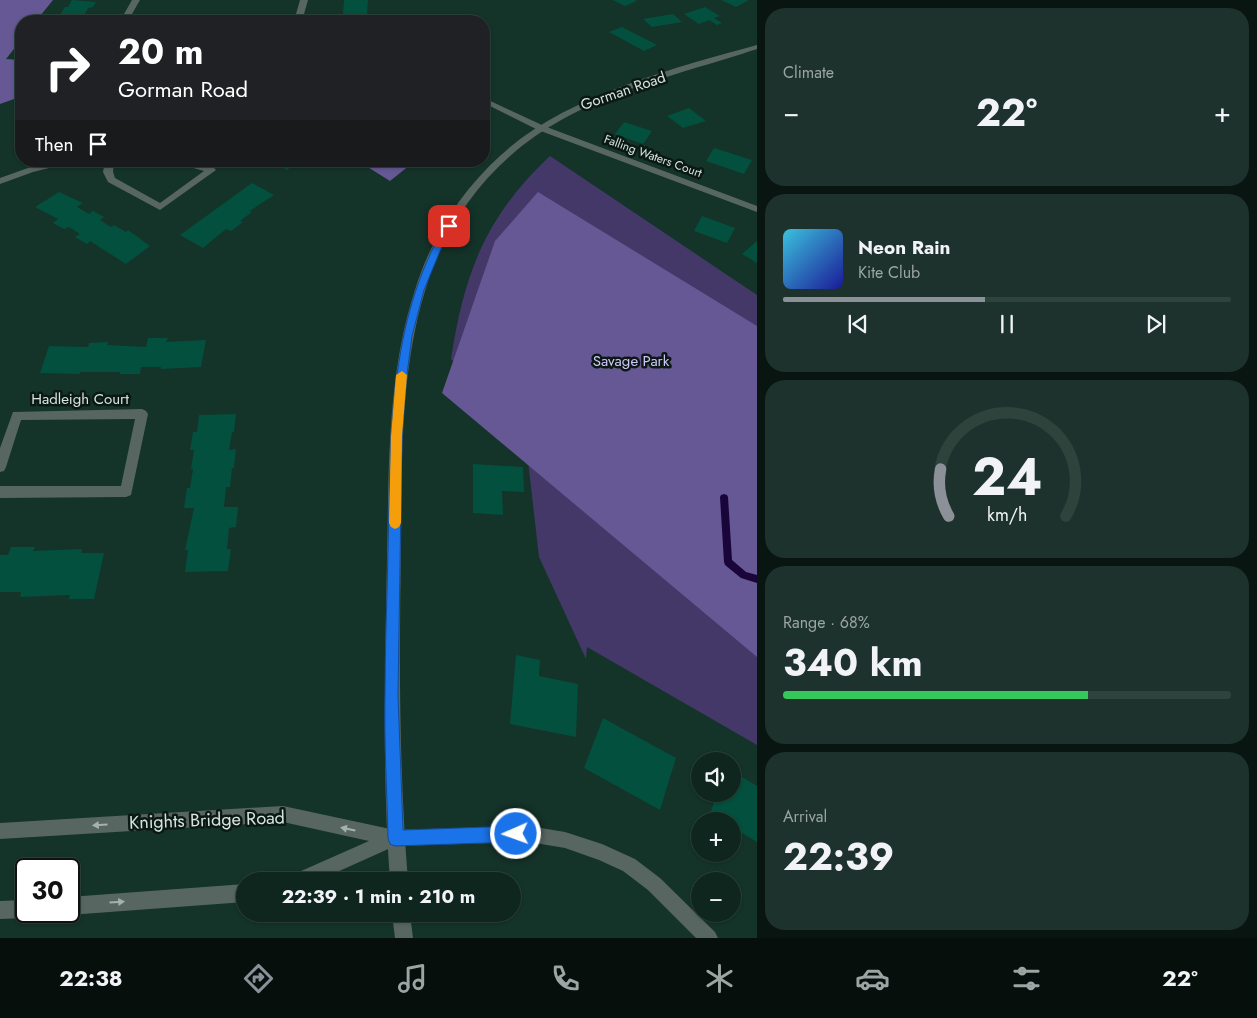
<!DOCTYPE html>
<meta charset="utf-8">
<style>
body{margin:0;font-family:Jost,sans-serif;background:#1d322c;color:#f1f3f6;height:100vh;display:flex;flex-direction:column;font-size:19px;white-space:nowrap}
*{box-sizing:border-box;margin:0}
p{font-size:16px;color:#9ba5a4}
.icon{flex:none;width:28px;height:28px;fill:none;stroke:currentColor;stroke-width:2;stroke-linecap:round;stroke-linejoin:round}
.map{position:relative;flex:1;overflow:hidden}
.details{display:flex;flex-direction:column;gap:8px;padding:8px;background:#081511;width:500px}
.details>*{flex:none}
.banner{position:absolute;left:15px;top:15px;width:475px;height:152px;border-radius:20px;box-shadow:0 1px 4px #0004,0 0 0 1px #2f433d;background:#202124;color:#fff;overflow:hidden}
.tools{position:absolute;left:691px;top:752px;display:grid;gap:10px}
.tools a{display:grid;place-items:center;width:50px;height:50px;border-radius:50%;background:#0f261f;box-shadow:0 1px 4px #0004,0 0 0 1px #2f433d;font-size:25px}
.speed{position:absolute;left:15px;top:858px;display:flex;gap:10px;font-size:25px;font-weight:700;text-align:center}
.speed>*{display:grid;place-content:center;width:65px;height:65px;border-radius:50%;background:#0f261f;box-shadow:0 1px 4px #0004,0 0 0 1px #2f433d;line-height:1}
.speed .limit{border:2px solid #111;border-radius:8px;background:#fff;color:#111}
.pin{position:absolute;display:grid;place-items:center;width:42px;height:42px;color:#fff;margin:-21px;border-radius:10px;box-shadow:0 2px 8px #0006}
.me{position:absolute;width:55px;margin:-28px;rotate:268deg;stroke-linejoin:round;filter:drop-shadow(0 0 4px #0008)}
.turn{display:flex;align-items:center;gap:18px;height:105px;padding:0 20px;font-size:22px}
.turn .icon{width:65px;height:65px;stroke-width:2.5}
.turn b{display:block;font-size:35px;line-height:42px}
.then{display:flex;align-items:center;height:48px;padding:0 20px;background:#0003;gap:10px;font-size:19px}
.big{font-size:38px;font-weight:700;line-height:1.1}
.details .widget{flex:1;display:flex;flex-direction:column;justify-content:center;gap:8px;min-width:0;padding:0 18px;border-radius:20px;background:#1d322c}
.details .dial{align-items:center;gap:0}
.dial svg{height:130px;overflow:visible;fill:none;stroke:#2f433d;stroke-width:7;stroke-linecap:round;text-anchor:middle}
.dial text{fill:#f1f3f6;stroke:none}
.song{display:flex;align-items:center;gap:15px}
.cover{width:60px;height:60px;border-radius:8px;background:linear-gradient(135deg,hsl(190 70% 55%),hsl(240 70% 35%))}
.played{height:5px;border-radius:2px;background:linear-gradient(90deg,#8c9099 45%,#2f433d 45%)}
.keys{display:flex;justify-content:space-around;direction:ltr}
.heat{display:flex;justify-content:space-between;align-items:center;font-size:28px;direction:ltr}
.charge{height:8px;border-radius:4px;background:linear-gradient(90deg,#34c759 68%,#2f433d 0)}
.trip{position:absolute;left:236px;top:872px;width:285px;height:50px;border-radius:25px;background:#0f261f;box-shadow:0 1px 4px #0004,0 0 0 1px #2f433d;font-weight:700;line-height:50px;text-align:center}
.tab-bar{display:flex;height:80px;justify-content:space-around;align-items:center;background:#060f0c;color:#9ba5a4}
.tab-bar .icon{width:35px;height:35px}
.tab-bar .active{color:#8c9099}
.tab-bar b{font-size:22px;color:#f1f3f6}
main{display:flex;flex:1;min-height:0}
.map>svg:first-child{display:block}
.green{fill:#443868}
.forest{fill:#665894}
.lines{fill:none;stroke-linecap:round;stroke-linejoin:round}
.stream{fill:#19053a;fill-rule:evenodd}
.building{fill:#03503e}
.minor{fill:#586661;fill-rule:evenodd}
.tertiary{fill:#586661;fill-rule:evenodd}
.oneway{fill:#a2b2ac}
.route{fill:#1a73e8;stroke:#114b97}
.slow{fill:#f59e0b}
.labels{text-anchor:middle;dominant-baseline:central;stroke-width:5;stroke-linejoin:round;paint-order:stroke}
.far-street-label{font-size:12px;fill:#d4e5de;stroke:#0b1813}
.street-label{font-size:15px;fill:#d4e5de;stroke:#0b1813}
.park-label{font-size:15px;fill:#d1c6fc;stroke:#0b1813}
.near-street-label{font-size:18px;fill:#d4e5de;stroke:#0b1813}
</style>
<main>
<div class="map">
<svg width="757" height="938" viewBox="0 0 757 938">
<rect width="100%" height="100%" fill="#143329"/>
<path class="green" d="M550 156 757 295V745L587 647 586 659 539 557 524 426 451 359C464 273 486 216 550 156Z"/>
<path class="forest" d="M0 0H53L36 21H21V40L6 59 21 60V99H14L0 104Z
M358 161H415L390 181Z
M538 192 757 326V657L442 393 495 241Z"/>
<g class="lines">
<path class="stream" d="M724 494 727 495 728 497 732 560 746 572 757 575V583L741 578 725 565 724 562 720 497 721 495Z"/>
</g>
<path class="building" d="M72 0 96 2 93 7 88 8 81 21H56L65 7H68Z
M344 0H368L367 15 343 14Z
M613 0H635L637 1 625 6Z
M721 0H749L736 7Z
M705 7 720 16 714 18 722 23 717 25 709 20 699 24 684 14Z
M673 14 682 22 652 27 643 19Z
M622 27 657 45 644 51 609 32Z
M689 108 706 121 683 128 667 116Z
M624 122 652 131 643 144 615 134Z
M714 148 752 160 744 174 706 161Z
M269 161H299L287 170Z
M252 183 274 195 250 211 252 212 240 221 243 222 231 231 226 229 203 248 180 235Z
M59 192 83 203 77 207 89 214 93 211 104 217 100 220 111 227 114 225 126 232 128 230 150 246 126 264 90 241 87 244 75 237 80 234 69 227 64 229 53 223 58 219 35 207Z
M702 216 735 228 727 243 694 231Z
M757 241V263L742 254Z
M148 338H168L166 342 206 340 201 367 161 369V367H141L140 374H120V372H80V374L40 373 49 346 88 347 89 343 108 342 107 345 146 347Z
M236 414 234 432H232L229 450 236 449 234 468H232L230 487H226L224 507H238L236 527 229 528 227 549H231L228 571 185 572 188 550H185L194 508H184L187 488H190L193 469H191L194 450H190L193 432H197L199 415Z
M473 464 523 467 524 492 502 491 503 515 473 513Z
M11 547H35L33 551 82 549 81 553H104L94 599H69L70 595 20 597 21 592H0V555H8Z
M516 655 540 660 539 676 578 684 576 737 510 724Z
M603 718 676 758 660 810 584 768Z
M732 771 757 786V842L732 827V821H723L710 814 717 794H732Z"/>
<g class="lines">
<path class="minor" d="M132 0H140L128 21H120Z
M300 0H308L302 21H294Z
M484 98 544 126 757 206V212L538 130 484 103Z
M59 161H77L33 172 0 184V178L28 168Z
M105 161H114L113 172 115 178 160 203 204 171 169 161H186L214 168 216 170 160 210 108 182 103 172Z
M142 409 146 411 148 414 131 495 126 497 0 498V486H121L135 419 21 420 6 467 4 471 0 472V448L13 412Z
M283 806 395 830 529 826 565 832 602 844 635 859 660 878 715 932 718 938H696L648 890 623 871 599 860 565 848 529 842 395 846 317 881H289L292 875 369 841 283 822 0 839V823Z
M245 884V902L69 915 62 911H69V897Z
M26 900V911H34L32 915 26 918 0 919V901Z"/>
<path class="tertiary" d="M757 45V49C672 77 577 96 509 157 469 192 440 240 425 291 400 373 402 461 401 546 399 658 399 770 408 881H390C382 774 385 666 387 558 389 469 387 375 415 290 431 238 461 191 501 155 565 96 674 68 757 45Z
M392 914H410L413 938H395Z"/>
</g>
<defs><path id="oneway-solid" d="M-6-.8H1V-3.2L6.5 0L1 3.2V.8H-6Z" transform="scale(1.25)"/></defs>
<g class="oneway">
<use href="#oneway-solid" transform="translate(100 825) rotate(176)"/>
<use href="#oneway-solid" transform="translate(348 829) rotate(-168)"/>
<use href="#oneway-solid" transform="translate(117 902) rotate(-4)"/>
</g>
<path class="route" d="M449 223 453 226 440 251 424 290 412 336 406 382 402 436 398 695 403 830 516 826 521 829 524 834 521 839 516 842 395 846 390 844 388 838C387 791 384 743 385 695 385 647 387 599 388 551 391 440 387 323 446 224Z"/>
<path class="slow" d="M402 371 407 375 402 436 401 523 399 527 395 529 391 527 389 523 391 436 396 375Z"/>
<g class="labels">
<g class="far-street-label">
<text transform="translate(653 156) rotate(20)">Falling Waters Court</text>
</g>
<g class="street-label">
<text transform="translate(623 91) rotate(-19)">Gorman Road</text>
<text x="80" y="399">Hadleigh Court</text>
</g>
<g class="park-label">
<text x="631" y="361">Savage Park</text>
</g>
<g class="near-street-label">
<text transform="translate(207 820) rotate(-2)">Knights Bridge Road</text>
</g>
</g>
</svg>
<div class="tools">
<a><svg class="icon" aria-label="sound" viewBox="0 0 24 24"><path d="M4 9h4l5-4v14l-5-4H4zM17 9q2 3 0 6"/></svg></a>
<a>+</a>
<a>−</a>
</div>
<div class="speed"><div class="limit">30</div></div>
<div class="pin" style="left:449px;top:226px;background:#d93025"><svg class="icon" aria-label="arrive" viewBox="0 0 24 24"><path d="M6 21V4h12l-3 4 3 4H6"/></svg></div>
<svg class="me" style="left:516px;top:834px" viewBox="-20 -20 40 40"><circle r="17" fill="#1a73e8" stroke="#fff" stroke-width="3"/><path d="M0-11L8 9 0 5-8 9z" fill="#fff"/></svg>
<div class="trip">22:39 · 1 min · 210 m</div>
<div class="banner">
<div class="turn"><svg class="icon" aria-label="right" viewBox="0 0 24 24"><path d="M7 20v-9h11M14 6l5 5-5 5"/></svg><div><b>20 m</b>Gorman Road</div></div>
<div class="then">Then<svg class="icon" aria-label="arrive" viewBox="0 0 24 24"><path d="M6 21V4h12l-3 4 3 4H6"/></svg></div>
</div>
</div>
<section class="details">
<div class="widget"><p>Climate</p>
<div class="heat"><a>−</a><b class="big">22°</b><a>+</a></div>
</div>
<div class="widget">
<div class="song"><i class="cover"></i><div><b>Neon Rain</b><p>Kite Club</p></div></div>
<div class="played"></div>
<div class="keys"><svg class="icon" aria-label="previous" viewBox="0 0 24 24"><path d="M18 5L8 12l10 7zM5 5v14"/></svg><svg class="icon" aria-label="pause" viewBox="0 0 24 24"><path d="M8 5v14M16 5v14"/></svg><svg class="icon" aria-label="next" viewBox="0 0 24 24"><path d="M6 5l10 7-10 7zM19 5v14"/></svg></div>
</div>
<div class="widget dial"><svg viewBox="0 0 100 80">
<path d="M14 69A42 42 0 1 1 86 69"/>
<path d="M14 69A42 42 0 0 1 9 40" stroke="#8c9099"/>
<text x="50" y="56" font-size="32" font-weight="700">24</text>
<text x="50" y="72" font-size="11">km/h</text>
</svg></div>
<div class="widget"><p>Range · 68%</p><b class="big">340 km</b><div class="charge"></div></div>
<div class="widget"><p>Arrival</p><b class="big">22:39</b></div>
</section>
</main>
<nav class="tab-bar">
<b>22:38</b>
<svg class="icon active" aria-label="directions" viewBox="0 0 24 24"><path d="M12 3l9 9-9 9-9-9zM9 14v-3h6M13 9l2 2-2 2"/></svg>
<svg class="icon" aria-label="music" viewBox="0 0 24 24"><path d="M9 18V5l10-2v13"/><circle cx="6" cy="18" r="3"/><circle cx="16" cy="16" r="3"/></svg>
<svg class="icon" aria-label="phone" viewBox="0 0 24 24"><path d="M5 4h4l2 5-3 2q2 4 5 5l2-3 5 2v4C11 20 4 13 5 4z"/></svg>
<svg class="icon" aria-label="climate" viewBox="0 0 24 24"><path d="M12 3v18M4 7l16 10M4 17L20 7"/></svg>
<svg class="icon" aria-label="car" viewBox="0 0 24 24"><path d="M5 17H2v-5l4-1 3-4h7l3 4 3 1v5h-3M9 17h6M6 11h13"/><circle cx="7" cy="17" r="2"/><circle cx="17" cy="17" r="2"/></svg>
<svg class="icon" aria-label="filters" viewBox="0 0 24 24"><path d="M4 7h16M4 17h16"/><circle cx="9" cy="7" r="2"/><circle cx="15" cy="17" r="2"/></svg>
<b>22°</b>
</nav>
